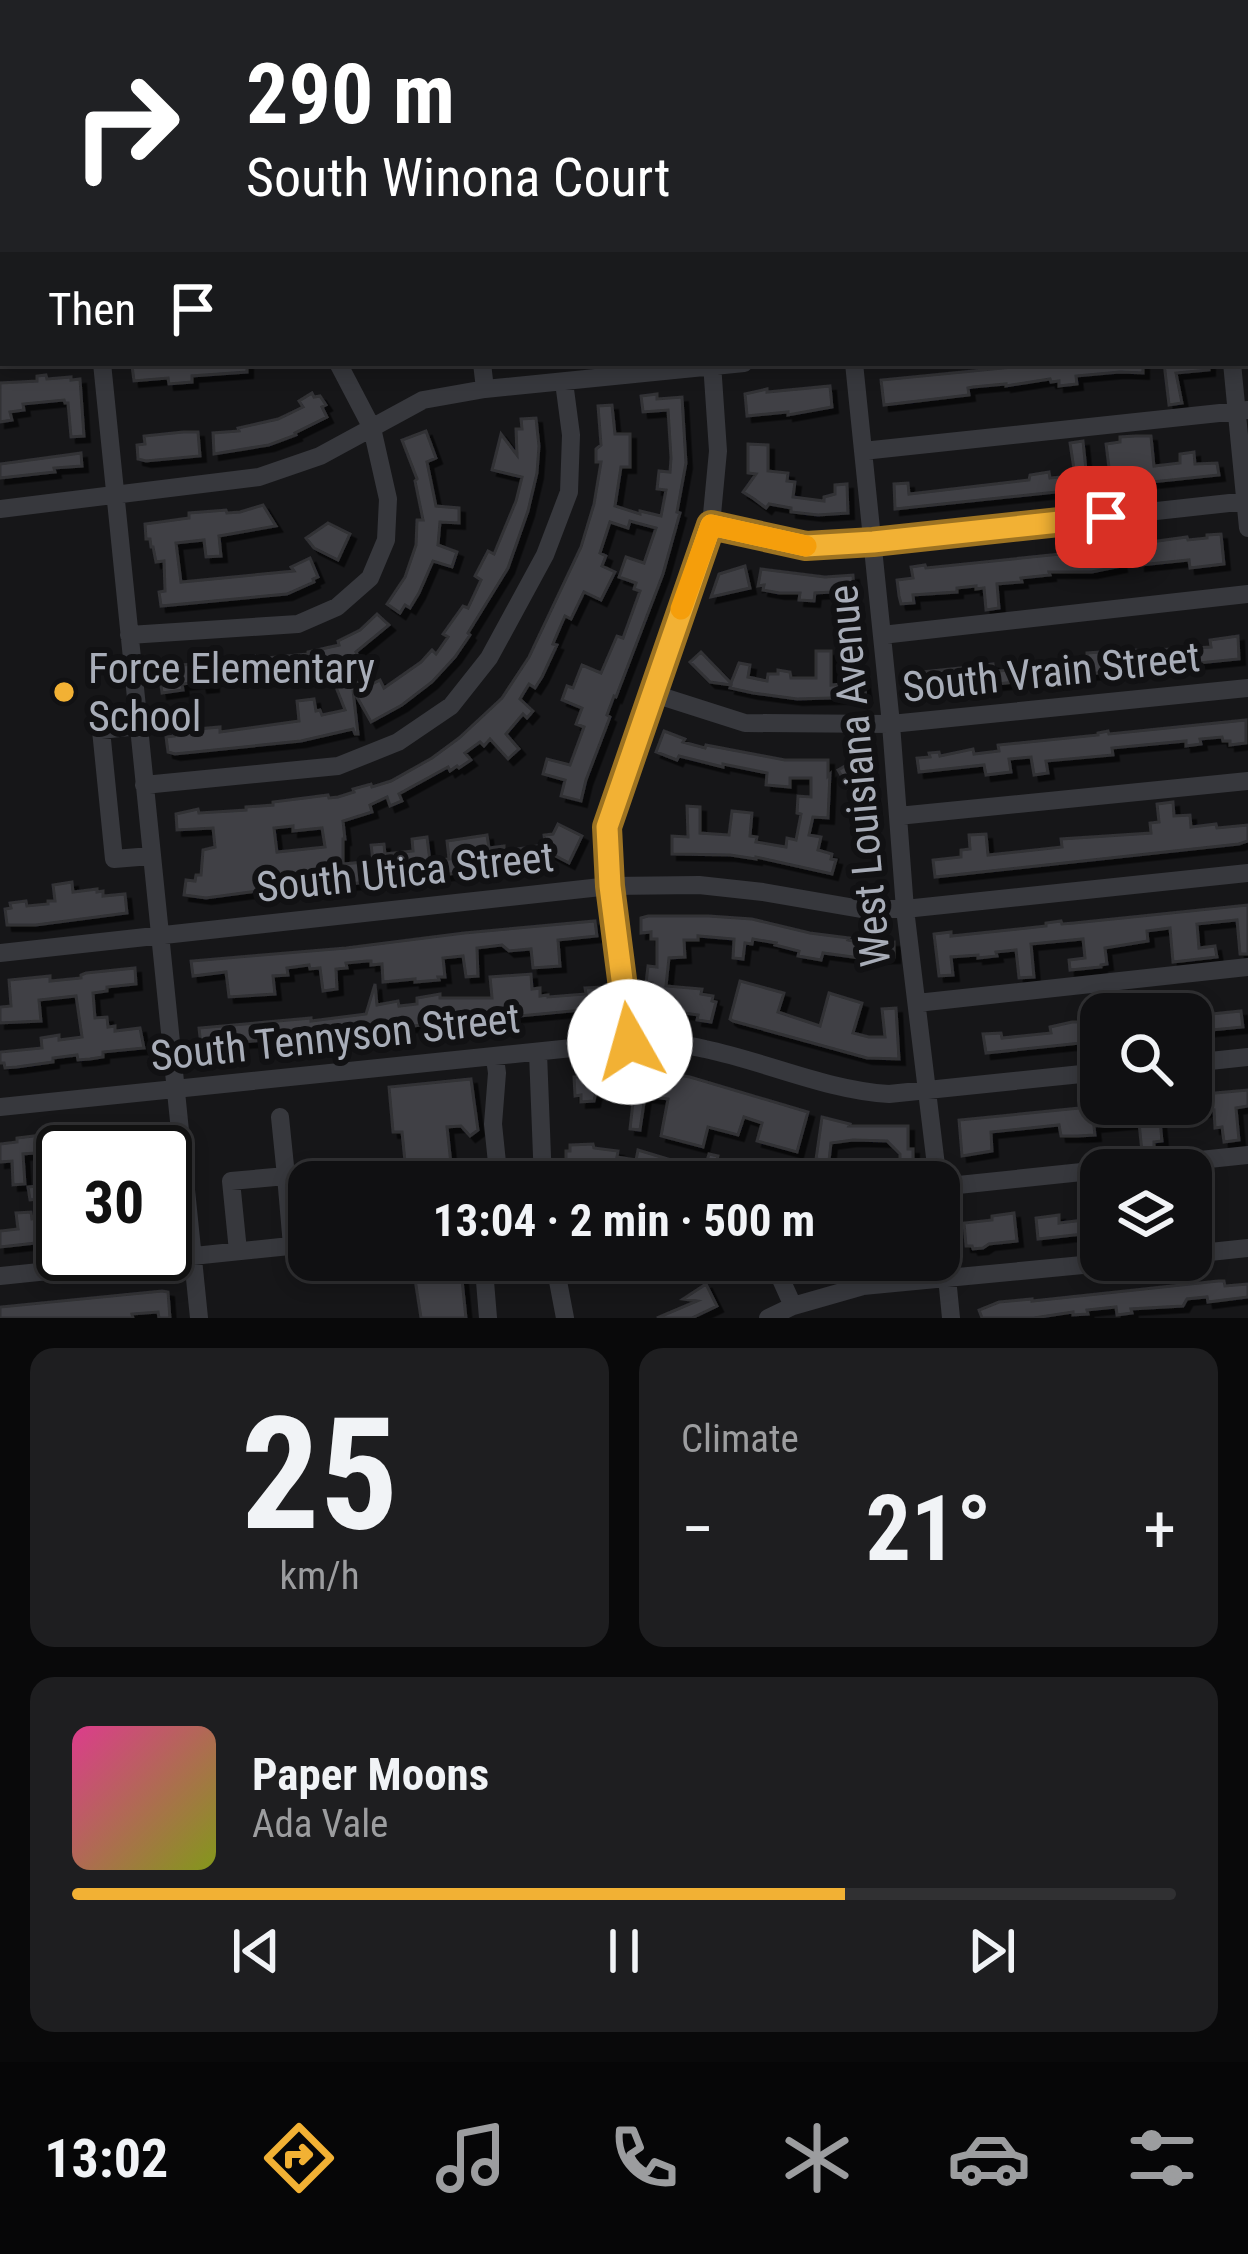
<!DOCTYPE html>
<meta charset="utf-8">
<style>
body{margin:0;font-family:"Roboto Condensed",sans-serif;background:#1e1e20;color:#f1f3f6;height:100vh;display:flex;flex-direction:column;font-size:45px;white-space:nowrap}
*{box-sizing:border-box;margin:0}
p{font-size:39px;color:#9c9d9f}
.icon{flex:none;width:66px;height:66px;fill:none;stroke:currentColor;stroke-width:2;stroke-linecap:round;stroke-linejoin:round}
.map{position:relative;height:1318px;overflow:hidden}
.side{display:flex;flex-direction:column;gap:30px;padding:30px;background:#09090a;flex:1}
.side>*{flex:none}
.guide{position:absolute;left:0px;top:0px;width:1248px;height:366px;box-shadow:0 6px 18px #0003,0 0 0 3px #303032;background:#202124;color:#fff;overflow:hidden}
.tools{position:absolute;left:1080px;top:993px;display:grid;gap:24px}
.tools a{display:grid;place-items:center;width:132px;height:132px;border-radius:24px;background:#101012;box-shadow:0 6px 18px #0003,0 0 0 3px #303032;font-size:60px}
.speed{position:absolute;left:36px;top:1125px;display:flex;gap:24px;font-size:60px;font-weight:700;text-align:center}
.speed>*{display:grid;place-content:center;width:156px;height:156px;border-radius:50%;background:#101012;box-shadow:0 6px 18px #0003,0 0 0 3px #303032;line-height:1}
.speed .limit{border:6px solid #111;border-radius:18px;background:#fff;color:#111}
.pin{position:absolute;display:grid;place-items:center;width:102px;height:102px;color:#fff;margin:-51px;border-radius:24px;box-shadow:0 6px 18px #0006}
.me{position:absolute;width:132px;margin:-66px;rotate:353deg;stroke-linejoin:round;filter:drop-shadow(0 0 9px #0008)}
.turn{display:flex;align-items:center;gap:42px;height:252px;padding:0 48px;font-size:54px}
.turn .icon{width:156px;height:156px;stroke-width:2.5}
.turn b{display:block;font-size:84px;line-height:102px}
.then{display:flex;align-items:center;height:114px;padding:0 48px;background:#0003;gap:24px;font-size:45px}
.big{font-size:90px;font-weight:700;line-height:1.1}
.side .widget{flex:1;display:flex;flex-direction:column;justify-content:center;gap:18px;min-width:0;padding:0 42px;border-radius:24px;background:#1e1e20}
.side .dial{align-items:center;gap:0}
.dial b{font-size:156px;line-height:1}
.song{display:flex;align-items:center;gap:36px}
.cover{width:144px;height:144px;border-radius:18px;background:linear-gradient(135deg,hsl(330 70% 55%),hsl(70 70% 35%))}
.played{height:12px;border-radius:6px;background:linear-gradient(90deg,#f2b134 70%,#303032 70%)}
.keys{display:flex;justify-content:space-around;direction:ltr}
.heat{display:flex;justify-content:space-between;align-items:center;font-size:66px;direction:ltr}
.side .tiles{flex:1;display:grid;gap:30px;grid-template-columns:1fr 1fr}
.widget:last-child{grid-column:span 2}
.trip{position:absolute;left:288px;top:1161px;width:672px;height:120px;border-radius:24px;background:#101012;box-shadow:0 6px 18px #0003,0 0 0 3px #303032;font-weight:700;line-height:120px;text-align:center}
.tab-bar{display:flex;height:192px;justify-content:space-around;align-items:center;background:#060607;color:#9c9d9f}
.tab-bar .icon{width:84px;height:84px}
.tab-bar .on{color:#f2b134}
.tab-bar b{font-size:54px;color:#f1f3f6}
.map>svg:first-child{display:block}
.building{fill:#404145;stroke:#303034;stroke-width:3;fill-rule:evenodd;filter:url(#shadow)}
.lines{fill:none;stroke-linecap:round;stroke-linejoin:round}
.minor{stroke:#37383d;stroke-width:18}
.route-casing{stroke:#9d7322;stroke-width:30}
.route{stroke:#f2b134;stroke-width:21}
.slow{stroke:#f59e0b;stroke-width:21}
.poi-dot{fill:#f2b134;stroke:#111113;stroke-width:4.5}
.labels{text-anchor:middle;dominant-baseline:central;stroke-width:12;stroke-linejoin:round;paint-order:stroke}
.poi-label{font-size:42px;fill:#a8adb8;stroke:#111113;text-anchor:start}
.street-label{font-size:42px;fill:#a8adb8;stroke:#111113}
</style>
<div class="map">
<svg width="1248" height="1318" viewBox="0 0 1248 1318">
<defs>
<filter id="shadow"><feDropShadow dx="5.5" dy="5.5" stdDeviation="0" flood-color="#0009"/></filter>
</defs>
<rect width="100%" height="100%" fill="#161618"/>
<path class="building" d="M139 363H247V372L192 376V382L169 384 168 378 134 381 132 366Z
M1055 363H1069V367L1090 363H1143V373L1120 372 1076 376 1077 384 1059 386V381L1051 382 1050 379 1006 386V384L973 387 968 388 969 395 884 405 881 380Z
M1164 363H1209V370L1176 373 1182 403 1169 405Z
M46 375 47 379 71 377V380L80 379 84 436 71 437 68 403H65L64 400 23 404 24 410 10 412 12 420 0 422V383L37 381V376Z
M830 386 832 407 788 415V412L747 416 745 394 767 389V392Z
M312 393 314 397 320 396 326 405 322 407 327 417 295 433 296 435 269 445 214 454 213 433 239 431 238 428 278 419 303 407 299 401Z
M657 394V399L682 397 686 463 677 512 680 513 663 574 616 697 614 696 607 715 610 717 586 780 581 801 561 796 565 780 543 774 547 759 570 765 584 727 576 724 582 708 562 700 567 686 573 688 582 665 601 673 617 636 623 638 640 591 634 589 636 583 619 577 626 557 644 563 656 528 630 521 628 528 610 522 600 553 606 556 602 566 615 572 601 600 584 592 571 619 565 616 555 639 553 644 557 645 542 677 535 688 529 684 520 699 533 711 527 718 523 714 506 734 519 749 508 759 490 739 484 746 480 742 465 753 471 760 459 768 457 766 450 771 448 767 399 794 402 801 390 806 387 797 370 805 372 812 343 821 345 839H343V864L373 861 371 845 384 844 385 854 413 851 412 839 427 837 430 861 449 859 447 841 487 835 489 848 504 846V851L544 845 546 865 504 866V868L479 871 288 890V887L206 898 184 895 186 880 195 881 196 875H201L203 850 215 847 213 828 177 830 176 814 198 809 199 813 246 810V807L273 805V802L328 795 329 798 338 797 354 792 353 789 371 784 372 787 391 781 432 758 459 738 502 698 529 657 581 547 594 504 601 462H596V449L601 445 598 406 612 405 615 434H630V467H621L615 506 640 514V511L661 516 666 490 657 489 659 471 670 472 671 458 668 410 643 412 641 396ZM293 826V831L322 828 325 847 277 852 274 828Z
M536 418 539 446 537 473 528 511 508 568 468 633 470 635 455 657 432 682 402 705 371 722 353 690 358 734H355L353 729 301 741 175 754 168 752 166 737 174 736 173 731 220 727V732L299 721 297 701 314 699 316 711 320 710 322 715 345 710 334 682 347 677 350 687 362 680 366 687 380 680 384 688 421 662 432 650 436 654 448 637 443 634 463 606 468 608 481 580 475 576 488 551 494 554 516 501 522 477 492 470 501 434 517 455 516 429H522L521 419Z
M426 431 436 458 427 462 436 506 459 508V523L440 522 438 545 457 552 452 567 433 561 419 593 410 608 405 605 400 613 387 604 405 577 416 545 417 520H423L415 481 417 479 402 440Z
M183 432H198L200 456 146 461 138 459 137 445 145 444 144 436Z
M1135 436H1151L1154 466 1180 463V454L1194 452 1195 464 1217 463 1219 475 895 509 894 484 908 483 909 494 1029 480 1030 475 1049 472 1050 478 1075 476 1070 443 1083 441 1086 470 1109 468 1106 444 1120 442V437Z
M748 444 768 445V471L788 473 787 481 795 482 793 497 824 501V497L835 494V485L847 484 848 513 818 515 791 512V508L769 504 766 508 754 499 743 492 756 474 748 473Z
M81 453 82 466 54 468 55 472 0 478V464Z
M263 505 276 526 219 536 221 556 206 557 204 540 176 543 181 582 294 571 291 567 310 558 318 577 313 579 314 582 287 594 161 606 159 592 165 591 164 561 156 562 153 547H151L150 539H146L145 524 189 518V513L226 510 227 513 240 512Z
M328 523 350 534 338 560 314 548 306 538Z
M1221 534 1224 564 1190 568 1189 560 1140 565V558L1120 560 1121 566 1092 572H1049L1050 575 1021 578 1022 582 997 584 999 608 986 610 984 588 976 589V586L957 588V592L913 595 914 603 901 604 899 596 897 580 913 578 911 567 925 565 926 568 1070 553 1187 537 1188 540 1207 538V535Z
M745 566 750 588 711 597 719 574Z
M761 569 825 577 853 575 854 590H852V595L834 597 833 592 815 593 814 601 799 600 800 593H779L763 590 764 585 758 586Z
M377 614 389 625 356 652 359 658 337 670 334 662 299 670 223 678 213 680V686L202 687 201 682 182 684 183 690 162 693 159 671 165 670 166 666 239 661 255 656 256 659 308 654V652L339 645 338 641 360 630Z
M1238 636 1239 659 1088 674V671H1079L1030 677V680L1025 681 913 693 911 673 961 668 962 673 983 671V665L993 664 994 670 999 671 1045 666 1044 662 1087 657V653L1100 652 1136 650 1137 656 1156 654 1155 650 1211 647 1210 640Z
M816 651H831V685L864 682 866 697 797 699 753 693 730 688 731 685 710 682 690 662 701 652 731 683 739 663 750 665 748 677 767 681 768 674H778V670L790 672 791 678H816Z
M1246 720V743L1230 745V741H1223L1222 737 1200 739 1201 744 1186 746V741L1112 748 1113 755 1046 761 1048 773 1034 775 1031 757 1009 759 1011 772 986 775 984 765 919 772 917 758 930 757 929 753 939 752 940 756 973 749 974 754 999 751 998 745 1098 735V733L1108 731 1109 734Z
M664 731 685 739 683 742 705 748 706 745 785 760H828V776L830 774 828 818 813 817 809 835 821 837 818 850 832 854 831 859 836 860 832 874 756 857V859L730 855 672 854V836L688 837 687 806 700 807V833L729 835 732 811 752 813 750 836 757 837 756 842 786 847 787 838 796 840 801 814 797 813 798 796 811 797V778H790V787L766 785 767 773 723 764V767L679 756 677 760 656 752Z
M857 759 861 766 865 764 872 776 867 778 873 790 876 813 860 814 858 791 852 794 838 770Z
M1173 802 1174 816 1190 815 1191 827 1216 824 1217 828 1248 825V841L1239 844 935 877 933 860 961 857V850L970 849 969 835 986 834 988 855 1062 847 1061 839 1151 833 1150 823 1159 822 1157 804Z
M558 824 582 836 569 863 546 851 544 835 553 834Z
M72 882 73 892 97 889V892L103 891V896L125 894 127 913 36 925H7L5 909 11 908 10 903 26 901 27 906 48 904V901H55L53 885Z
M1248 905V954H1240L1237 920 1197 924 1199 948 1215 946 1217 957 1173 962 1170 928 1147 931 1148 941 1105 948 1107 964 1101 965V967L1070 970 1069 960 1085 958 1083 939 1031 944 1034 977 1019 978 1016 950 996 952 997 956 978 958V955L951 957 953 975 939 976 934 934 951 932V936L1046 926V923L1061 921 1062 924 1074 923Z
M648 916H709L752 919 810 933 849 938 848 940 862 943 894 942V957L860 958 823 953 821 960 798 956 799 951 775 945 776 943 753 939 752 944 745 943 743 959 733 958 734 939 698 936V940H684L685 957 669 958 666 986 702 989 701 994 713 996 712 1001 716 1002 711 1022 697 1020 698 1015 649 1008 652 983H646L648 966 657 967V939H651V932L641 933V918Z
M595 921 597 936 558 940 560 966 533 968 531 949 509 951 502 945 477 948 478 976 466 977 463 956 443 958 445 977H438L439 980 415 982V979L383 982 382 964 371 965V961H367L346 963 347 968 336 969 337 989 323 991 320 968 310 969 309 965 287 968 288 975 273 976 275 994 229 997 226 972 193 976 191 961 346 948 464 933Z
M135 968 136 984 107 987V991L93 993 95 1018 107 1017 108 1027 115 1026V1031L140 1028 144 1048 103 1052V1057L90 1059 78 1060 77 1055 53 1058V1062L17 1067 5 1068 4 1063H0V1052L42 1048 41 1038 59 1035V1040L82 1037 76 996 39 1000 41 1021 0 1023V1007L11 1006 9 980 50 976V981L81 978V975L86 973Z
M531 974 532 989 540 988V996L548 995V997L586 994 585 988 602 987 604 1008 201 1046 199 1028 311 1018V1021L366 1014 375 984 377 1005 398 1001 399 1006 417 1004V998L440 994V998H492L490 977Z
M740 981 784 993 778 1012 820 1026 829 993 862 1003 853 1033 869 1037H885L882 1009 896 1008 899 1059 867 1058 733 1021 730 1019Z
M1241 1011 1243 1027 1191 1032V1016Z
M1072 1022H1091L1092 1029 1101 1028V1041L986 1053 983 1034 1001 1033 1002 1038 1051 1033 1050 1027Z
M640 1072 672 1078 678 1075 690 1077 808 1112 797 1152 757 1141 762 1123 744 1117 738 1135 708 1127 703 1147 661 1136 668 1099 645 1096 640 1130 630 1129 634 1093 596 1092 594 1101 581 1102V1095L575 1096 574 1077 635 1075 641 1079Z
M471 1079 478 1130 470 1136 461 1126 447 1127 453 1182H407L402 1132H393L389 1087Z
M1248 1090V1106L1236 1108 1239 1140 1224 1142 1222 1127 1215 1128 1214 1110 1191 1112 1193 1095Z
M1120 1104H1191V1111L1166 1113 1167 1119 1160 1120 1162 1141 1154 1142V1151L1142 1152 1139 1123H1128L1094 1126 1095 1135 1078 1136H1061L1059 1125 991 1132 992 1151 962 1156 959 1120Z
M822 1117 850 1124 849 1126H908V1149H913V1162H900V1154L887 1141 853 1140 831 1143 829 1161 816 1159Z
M143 1124 146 1148 63 1152V1155L48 1157V1152L23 1154 25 1184 13 1185 12 1161 0 1162V1144L17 1142V1138L42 1135V1140L67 1137V1133Z
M593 1144 594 1148 618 1151 617 1157 636 1160 638 1150 704 1170 709 1154 718 1156 717 1160 722 1161 717 1174 735 1179V1182H667L626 1172V1174L591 1169V1172H566V1151H570V1145Z
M60 1183 63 1240 0 1247V1231L18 1229 16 1213 31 1212 32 1219 54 1217 52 1198 30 1200 28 1187Z
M1014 1213 1017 1241 989 1244 983 1248 973 1249 972 1246H966L964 1223 992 1220V1216Z
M1059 1215V1223L1092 1219 1093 1233 1038 1239 1036 1218Z
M412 1260H460L466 1318H421Z
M1218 1281H1224L1225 1286 1248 1284V1297L1208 1302 1207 1297 1187 1299 1183 1306 1131 1309 1132 1313 1117 1315 1116 1307 1087 1310 1088 1314 1073 1315V1312L1034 1318H982L979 1310 999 1302 1032 1299V1301Z
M706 1284 717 1306 692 1318H657L697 1301 683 1299Z
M162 1291 168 1292 170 1318H159L158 1312 132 1314 133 1318H0V1307Z"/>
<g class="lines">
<path class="minor" d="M67 0 68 3
M215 0 236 3
M443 0V3
M821 0V3
M1197 0V3
M104 3 150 0
M643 3 677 0
M0 13H3
M1245 33H1248
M1245 126H1248
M0 180H3
M1245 217H1248
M1245 312 1248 311
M0 347H3
M102 363 199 1318
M482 363 485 389
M854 363 891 724 905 909 938 1182
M1232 363 1248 528
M863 451 1248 410
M0 509 259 477 320 456 423 400 485 389 744 363
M711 525 806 546 873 542 1248 501
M129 635 298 624 337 607 370 578 386 540 388 499 372 428 338 363
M882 635 1248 594
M651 693 745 723 891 724 1248 688
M138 726 101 730 114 859 151 856
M144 785 338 766 398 742 451 706 489 658 545 555 569 492 571 435 564 382
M898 816 1248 781
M0 953 610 886 699 885 763 892 861 909H905L1248 873
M917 1003 1248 967
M630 1042 610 886 607 827 651 693 711 525 718 451 712 363
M538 1053 543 1182
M495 1058 497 1073 493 1124 499 1182
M1191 1063 1248 1057
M0 1107 630 1042C655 1043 680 1043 705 1049 767 1062 826 1090 889 1094L1101 1072
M1104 1170 1248 1155
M286 1176 292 1246
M939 1187 1101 1170
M939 1196 951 1318
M238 1251 231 1181 286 1176 280 1117
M1191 1254 1248 1248
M486 1260 484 1269 488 1318
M554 1260 565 1318
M769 1260 775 1266 793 1306
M0 1276 309 1244
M768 1318 793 1306 863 1286 1135 1260"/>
</g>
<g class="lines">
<defs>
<path id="route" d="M630 1042 610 886 607 827 711 525 806 546 873 542 1106 517"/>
</defs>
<use href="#route" class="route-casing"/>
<use href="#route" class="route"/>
<path class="slow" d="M681 609 711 525 806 546"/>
</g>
<circle class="poi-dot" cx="64" cy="692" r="12"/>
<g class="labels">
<g class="poi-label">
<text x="88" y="668">Force Elementary<tspan x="88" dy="48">School</tspan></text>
</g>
<g class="street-label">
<text transform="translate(1051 672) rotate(-6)">South Vrain Street</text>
<text transform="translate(859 776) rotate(-95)">West Louisiana Avenue</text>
<text transform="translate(405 872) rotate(-6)">South Utica Street</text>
<text transform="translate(335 1037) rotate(-6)">South Tennyson Street</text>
</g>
</g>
</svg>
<div class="tools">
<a><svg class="icon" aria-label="search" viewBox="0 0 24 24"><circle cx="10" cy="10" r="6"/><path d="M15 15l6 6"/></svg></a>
<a><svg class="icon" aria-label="layers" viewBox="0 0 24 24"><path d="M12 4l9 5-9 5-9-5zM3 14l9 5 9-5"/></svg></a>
</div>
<div class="speed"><div class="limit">30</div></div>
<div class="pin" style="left:1106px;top:517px;background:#d93025"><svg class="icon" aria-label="arrive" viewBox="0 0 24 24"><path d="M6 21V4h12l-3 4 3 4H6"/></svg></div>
<svg class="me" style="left:630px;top:1042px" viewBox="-20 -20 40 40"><circle r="19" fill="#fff"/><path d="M0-13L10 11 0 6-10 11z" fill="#f2b134"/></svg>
<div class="trip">13:04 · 2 min · 500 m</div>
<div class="guide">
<div class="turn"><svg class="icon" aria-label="right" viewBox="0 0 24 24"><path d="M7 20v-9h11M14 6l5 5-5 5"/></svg><div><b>290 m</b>South Winona Court</div></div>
<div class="then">Then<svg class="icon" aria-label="arrive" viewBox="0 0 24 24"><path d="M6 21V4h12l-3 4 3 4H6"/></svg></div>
</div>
</div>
<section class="side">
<div class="tiles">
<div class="widget dial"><b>25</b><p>km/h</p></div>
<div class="widget"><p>Climate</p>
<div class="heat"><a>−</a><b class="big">21°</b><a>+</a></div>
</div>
<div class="widget">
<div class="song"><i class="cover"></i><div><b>Paper Moons</b><p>Ada Vale</p></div></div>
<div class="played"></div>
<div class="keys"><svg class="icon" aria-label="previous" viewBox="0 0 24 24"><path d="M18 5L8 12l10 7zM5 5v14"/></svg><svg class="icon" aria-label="pause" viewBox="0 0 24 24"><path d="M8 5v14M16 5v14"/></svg><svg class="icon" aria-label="next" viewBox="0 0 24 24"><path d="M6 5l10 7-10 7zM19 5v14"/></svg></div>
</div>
</div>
</section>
<nav class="tab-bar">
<b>13:02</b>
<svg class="icon on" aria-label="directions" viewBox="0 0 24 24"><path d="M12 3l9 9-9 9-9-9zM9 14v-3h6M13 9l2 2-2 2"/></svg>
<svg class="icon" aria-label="music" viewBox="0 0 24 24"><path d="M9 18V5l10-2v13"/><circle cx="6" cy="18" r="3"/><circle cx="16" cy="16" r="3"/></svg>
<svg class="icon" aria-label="phone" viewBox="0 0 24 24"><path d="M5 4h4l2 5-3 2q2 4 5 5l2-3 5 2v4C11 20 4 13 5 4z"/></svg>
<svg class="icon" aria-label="climate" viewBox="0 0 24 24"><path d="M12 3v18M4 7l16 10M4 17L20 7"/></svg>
<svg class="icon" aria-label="car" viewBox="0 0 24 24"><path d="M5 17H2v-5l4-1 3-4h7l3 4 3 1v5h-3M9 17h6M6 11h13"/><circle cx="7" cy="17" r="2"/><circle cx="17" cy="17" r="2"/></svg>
<svg class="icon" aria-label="filters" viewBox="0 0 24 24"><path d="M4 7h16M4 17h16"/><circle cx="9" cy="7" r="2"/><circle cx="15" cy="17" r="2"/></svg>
</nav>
